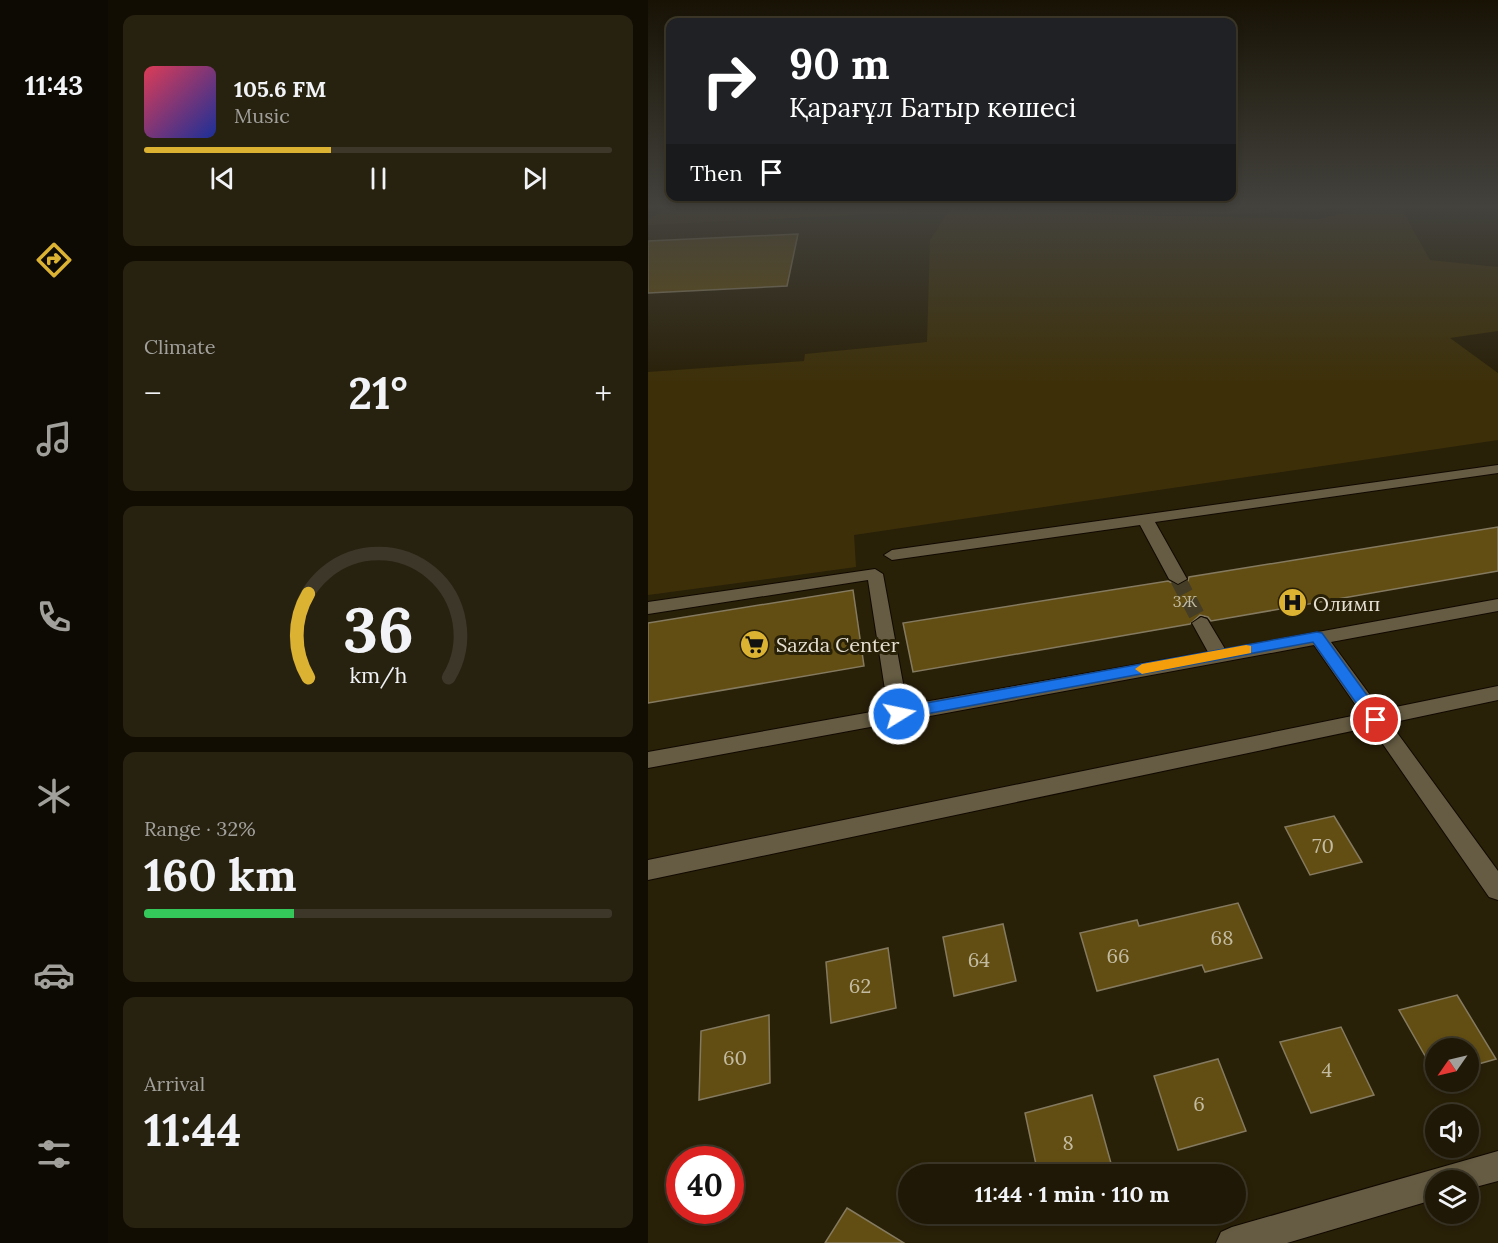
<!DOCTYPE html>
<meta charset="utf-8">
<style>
body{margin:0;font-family:Lora,serif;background:#272110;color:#f1f3f6;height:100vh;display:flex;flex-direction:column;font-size:22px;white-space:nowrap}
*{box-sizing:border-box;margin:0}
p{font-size:20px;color:#a1a09b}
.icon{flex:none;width:33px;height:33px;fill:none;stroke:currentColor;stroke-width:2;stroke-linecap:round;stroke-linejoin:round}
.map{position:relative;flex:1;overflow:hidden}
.sheet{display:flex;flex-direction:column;gap:15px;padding:15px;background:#110d03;width:540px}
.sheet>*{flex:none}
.guide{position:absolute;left:18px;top:18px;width:570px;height:183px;border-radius:12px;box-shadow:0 3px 9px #0003,0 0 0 2px #3c3728;background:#202124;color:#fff;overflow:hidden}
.needle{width:39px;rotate:236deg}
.buttons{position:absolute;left:777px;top:1038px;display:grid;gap:12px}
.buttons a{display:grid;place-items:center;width:54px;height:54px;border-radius:50%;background:#1f1806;box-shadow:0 3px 9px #0003,0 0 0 2px #3c3728;font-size:30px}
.speed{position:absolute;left:18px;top:1146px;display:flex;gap:12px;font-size:30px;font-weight:700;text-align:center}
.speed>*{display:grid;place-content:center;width:78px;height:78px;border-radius:50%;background:#1f1806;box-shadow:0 3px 9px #0003,0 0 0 2px #3c3728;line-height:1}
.speed .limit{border:9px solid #d22;background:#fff;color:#111}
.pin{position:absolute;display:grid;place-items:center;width:51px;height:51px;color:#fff;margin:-26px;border:3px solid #fff;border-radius:50%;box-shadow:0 2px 6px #0007}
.me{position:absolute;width:66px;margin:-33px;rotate:80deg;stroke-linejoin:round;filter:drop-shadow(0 0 4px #0008)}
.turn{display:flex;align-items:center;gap:21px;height:126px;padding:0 24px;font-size:27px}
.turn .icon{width:78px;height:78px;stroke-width:2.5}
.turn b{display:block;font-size:42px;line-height:51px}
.then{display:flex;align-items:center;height:57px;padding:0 24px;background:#0003;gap:12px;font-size:22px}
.big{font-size:45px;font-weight:700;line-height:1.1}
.sheet .card{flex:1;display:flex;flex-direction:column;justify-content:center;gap:9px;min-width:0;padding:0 21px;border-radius:12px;background:#272110}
.sheet .dial{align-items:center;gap:0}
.dial svg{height:156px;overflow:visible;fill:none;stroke:#3c3728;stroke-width:7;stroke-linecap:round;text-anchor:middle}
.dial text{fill:#f1f3f6;stroke:none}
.song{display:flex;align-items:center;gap:18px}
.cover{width:72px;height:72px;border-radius:9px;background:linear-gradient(135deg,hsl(350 70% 55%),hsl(230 70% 35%))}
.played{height:6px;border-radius:3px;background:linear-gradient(90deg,#dcb233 40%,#3c3728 40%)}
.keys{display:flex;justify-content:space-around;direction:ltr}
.heat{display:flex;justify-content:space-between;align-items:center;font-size:33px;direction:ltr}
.charge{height:9px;border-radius:4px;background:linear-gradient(90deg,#34c759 32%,#3c3728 0)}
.trip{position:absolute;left:250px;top:1164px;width:348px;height:60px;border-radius:30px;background:#1f1806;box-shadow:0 3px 9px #0003,0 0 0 2px #3c3728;font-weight:700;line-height:60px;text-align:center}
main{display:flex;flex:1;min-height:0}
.menu{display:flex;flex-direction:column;width:108px;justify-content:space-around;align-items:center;background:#0c0a02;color:#a1a09b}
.menu .icon{width:42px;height:42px}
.menu .current{color:#dcb233}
.menu b{font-size:27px;color:#f1f3f6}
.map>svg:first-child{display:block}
.green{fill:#3d3009}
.building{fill:#624e13;stroke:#847a60;stroke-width:1.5}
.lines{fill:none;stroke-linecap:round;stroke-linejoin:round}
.minor-tunnel{stroke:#453d26;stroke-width:16;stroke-dasharray:16 8;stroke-linecap:butt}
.minor-casing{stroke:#110900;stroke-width:2}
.minor{fill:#665c43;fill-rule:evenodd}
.route{fill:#1a73e8;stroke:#114b97;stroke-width:1.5}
.slow{fill:#f59e0b}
.labels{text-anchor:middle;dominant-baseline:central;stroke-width:6;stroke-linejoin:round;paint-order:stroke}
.number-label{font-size:16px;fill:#c4bca2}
.poi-label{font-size:20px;fill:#e5e0d1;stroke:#292008;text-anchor:start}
.near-number-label{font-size:20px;fill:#c4bca2}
</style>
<main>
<nav class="menu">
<b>11:43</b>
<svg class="icon current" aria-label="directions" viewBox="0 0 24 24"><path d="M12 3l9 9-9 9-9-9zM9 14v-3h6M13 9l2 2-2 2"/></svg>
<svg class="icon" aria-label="music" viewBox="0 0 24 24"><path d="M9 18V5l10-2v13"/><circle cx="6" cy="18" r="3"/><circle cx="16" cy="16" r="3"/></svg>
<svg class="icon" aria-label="phone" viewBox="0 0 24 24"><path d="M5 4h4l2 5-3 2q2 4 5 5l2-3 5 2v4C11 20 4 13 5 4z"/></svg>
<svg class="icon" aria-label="climate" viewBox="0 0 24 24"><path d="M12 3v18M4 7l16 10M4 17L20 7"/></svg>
<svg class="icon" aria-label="car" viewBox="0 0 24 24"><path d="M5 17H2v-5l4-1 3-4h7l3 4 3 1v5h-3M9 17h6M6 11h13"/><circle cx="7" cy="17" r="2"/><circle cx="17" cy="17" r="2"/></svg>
<svg class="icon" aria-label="filters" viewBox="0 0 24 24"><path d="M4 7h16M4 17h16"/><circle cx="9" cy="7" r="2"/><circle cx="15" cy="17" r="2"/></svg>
</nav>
<section class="sheet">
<div class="card">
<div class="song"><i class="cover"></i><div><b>105.6 FM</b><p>Music</p></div></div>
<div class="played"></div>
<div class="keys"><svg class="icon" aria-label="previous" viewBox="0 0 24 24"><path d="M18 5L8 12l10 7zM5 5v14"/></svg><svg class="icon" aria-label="pause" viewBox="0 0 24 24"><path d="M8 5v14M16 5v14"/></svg><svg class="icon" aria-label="next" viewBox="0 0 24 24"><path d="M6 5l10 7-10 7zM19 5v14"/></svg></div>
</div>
<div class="card"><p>Climate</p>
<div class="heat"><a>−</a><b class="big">21°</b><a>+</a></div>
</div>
<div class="card dial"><svg viewBox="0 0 100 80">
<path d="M14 69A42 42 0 1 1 86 69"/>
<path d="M14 69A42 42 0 0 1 14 26" stroke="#dcb233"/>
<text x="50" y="56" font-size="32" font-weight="700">36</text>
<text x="50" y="72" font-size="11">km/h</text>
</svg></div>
<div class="card"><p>Range · 32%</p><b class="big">160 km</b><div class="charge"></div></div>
<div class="card"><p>Arrival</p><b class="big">11:44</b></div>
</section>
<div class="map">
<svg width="850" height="1243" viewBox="0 0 850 1243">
<rect width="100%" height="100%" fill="#292008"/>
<path class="green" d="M19 208H255L266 212 0 225V219Z
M303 208H376L473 215 672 219 715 208 754 210 782 260 850 267V331L802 338 850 373V440L206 535 208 567 0 595V372L156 361 157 354 279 342 282 240Z
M424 208H698L592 214Z"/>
<path class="building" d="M150 234 139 286 0 293V241Z
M850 527V571L563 621 560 617 552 615 542 624 265 672 255 623 520 581 531 586 540 581 541 577Z
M205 590 216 666 0 703V623Z
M686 816 714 862 662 875 637 827Z
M590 903 614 958 557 972 554 965 449 991 432 933 489 920 491 926Z
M355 924 368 981 306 996 295 937Z
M240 948 248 1008 183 1023 178 962Z
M809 995 848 1059 820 1067V1048H788V1075L751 1010Z
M121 1015 122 1083 51 1100 53 1031Z
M693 1027 726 1095 663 1113 632 1042Z
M570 1059 598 1131 530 1150 506 1076Z
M444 1095 466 1174H390L377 1113Z
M199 1208 256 1243H177Z"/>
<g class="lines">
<path class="minor-tunnel" d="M530 579 553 623"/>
<defs>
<path id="minor" d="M850 465V473L507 522 539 579 530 584 521 579 492 525 244 560 236 555 244 550Z
M227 569 235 574 259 705 560 652 544 623 553 617 559 619 577 649 850 599V611L683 642 733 710 850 686V700L742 723 850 871V900L841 897 723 727 0 880V860L714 714 666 645 0 768V752L240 709 220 580 0 614V602Z
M850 1151V1181L820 1189V1180H788V1199L639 1243H568L573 1232 584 1227Z"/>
</defs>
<use href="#minor" class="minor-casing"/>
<use href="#minor" class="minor"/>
</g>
<linearGradient id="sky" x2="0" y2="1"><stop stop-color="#171204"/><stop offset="0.54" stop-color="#43423d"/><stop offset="1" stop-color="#43423d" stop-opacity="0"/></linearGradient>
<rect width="850" height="382" fill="url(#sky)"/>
<path class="route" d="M669 632 674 633 734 716 736 720 734 724H723L665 642 251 719 244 714 251 708Z"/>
<path class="slow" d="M598 645 603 646V653L494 674 487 669 494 664Z"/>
<defs>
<symbol id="hospital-disc" viewBox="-11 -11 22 22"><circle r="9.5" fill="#dcb233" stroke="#292008"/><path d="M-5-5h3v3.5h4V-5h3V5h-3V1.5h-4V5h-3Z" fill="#111"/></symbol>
<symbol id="supermarket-disc" viewBox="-11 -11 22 22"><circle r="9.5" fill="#dcb233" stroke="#292008"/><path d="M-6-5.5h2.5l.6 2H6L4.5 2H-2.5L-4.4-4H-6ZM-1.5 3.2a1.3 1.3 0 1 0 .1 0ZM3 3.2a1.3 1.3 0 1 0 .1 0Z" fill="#111"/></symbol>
</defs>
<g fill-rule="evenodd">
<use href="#hospital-disc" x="628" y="586" width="33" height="33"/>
<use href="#supermarket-disc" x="90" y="628" width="33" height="33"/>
</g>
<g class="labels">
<g class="number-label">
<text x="537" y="601">3Ж</text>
</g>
<g class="poi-label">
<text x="665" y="603">Олимп</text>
<text x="128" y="644">Sazda Center</text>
</g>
<g class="near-number-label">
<text x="675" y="845">70</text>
<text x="574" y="937">68</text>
<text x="470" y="955">66</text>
<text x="331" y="959">64</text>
<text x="212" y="985">62</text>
<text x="87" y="1057">60</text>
<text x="679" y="1069">4</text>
<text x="551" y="1103">6</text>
<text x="420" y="1142">8</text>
</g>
</g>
</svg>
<div class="buttons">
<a><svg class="needle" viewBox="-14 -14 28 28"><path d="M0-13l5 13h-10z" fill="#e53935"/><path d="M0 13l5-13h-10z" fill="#a1a09b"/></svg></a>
<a><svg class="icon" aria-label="sound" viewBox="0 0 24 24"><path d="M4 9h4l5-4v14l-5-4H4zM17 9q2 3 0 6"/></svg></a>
<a><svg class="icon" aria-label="layers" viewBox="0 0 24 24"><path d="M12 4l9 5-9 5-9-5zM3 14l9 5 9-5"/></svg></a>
</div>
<div class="speed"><div class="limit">40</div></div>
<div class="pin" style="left:728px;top:720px;background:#d93025"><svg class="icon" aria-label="arrive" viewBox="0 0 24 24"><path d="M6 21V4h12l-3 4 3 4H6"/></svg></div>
<svg class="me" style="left:251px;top:714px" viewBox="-20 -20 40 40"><circle r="17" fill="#1a73e8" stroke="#fff" stroke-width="3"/><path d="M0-11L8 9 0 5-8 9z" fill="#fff"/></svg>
<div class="trip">11:44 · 1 min · 110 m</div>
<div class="guide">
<div class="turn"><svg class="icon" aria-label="right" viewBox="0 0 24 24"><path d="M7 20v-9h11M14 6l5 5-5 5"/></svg><div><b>90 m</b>Қарағұл Батыр көшесі</div></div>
<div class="then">Then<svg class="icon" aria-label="arrive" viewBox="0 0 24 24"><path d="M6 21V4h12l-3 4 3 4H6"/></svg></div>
</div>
</div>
</main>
